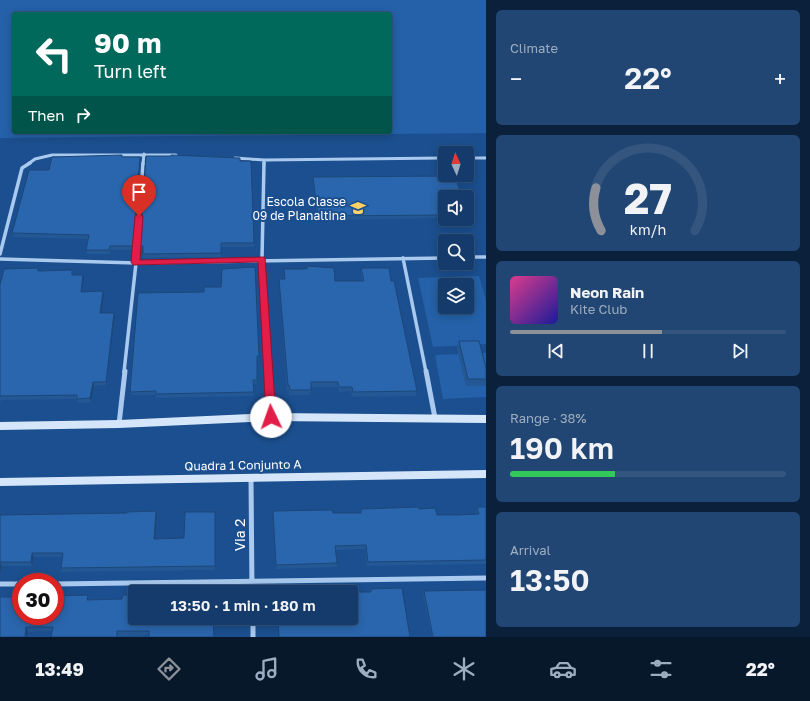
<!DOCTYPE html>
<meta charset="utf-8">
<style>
body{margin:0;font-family:"Golos Text",sans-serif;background:#214673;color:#f1f3f6;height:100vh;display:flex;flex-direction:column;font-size:15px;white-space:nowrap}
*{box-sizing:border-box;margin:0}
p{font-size:13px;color:#9dadc1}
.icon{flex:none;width:22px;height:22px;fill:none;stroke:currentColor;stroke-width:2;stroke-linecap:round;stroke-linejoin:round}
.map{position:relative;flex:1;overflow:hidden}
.side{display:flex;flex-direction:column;gap:10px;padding:10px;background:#0b203b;width:324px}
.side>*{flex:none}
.top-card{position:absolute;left:12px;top:12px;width:380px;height:122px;border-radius:4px;box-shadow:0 2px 10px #0003,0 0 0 1px #33557e;background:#00695c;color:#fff;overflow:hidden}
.needle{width:26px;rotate:356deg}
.controls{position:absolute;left:438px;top:146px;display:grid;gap:8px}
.controls a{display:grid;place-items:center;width:36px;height:36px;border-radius:4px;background:#143b6b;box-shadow:0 2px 10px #0003,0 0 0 1px #33557e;font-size:20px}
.speed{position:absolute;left:12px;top:573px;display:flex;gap:8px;font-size:20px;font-weight:700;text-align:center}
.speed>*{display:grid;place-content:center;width:52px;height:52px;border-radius:50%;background:#143b6b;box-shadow:0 2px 10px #0003,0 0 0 1px #33557e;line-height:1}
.speed .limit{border:6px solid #d22;background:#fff;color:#111}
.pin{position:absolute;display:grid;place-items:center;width:34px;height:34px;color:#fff;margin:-41px -17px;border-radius:50% 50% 50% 0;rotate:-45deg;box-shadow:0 0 4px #0007}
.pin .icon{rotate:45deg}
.me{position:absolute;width:44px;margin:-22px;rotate:357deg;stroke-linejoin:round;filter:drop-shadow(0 0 3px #0008)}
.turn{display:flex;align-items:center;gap:14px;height:84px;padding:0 16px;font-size:18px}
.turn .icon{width:52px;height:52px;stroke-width:2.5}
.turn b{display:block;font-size:28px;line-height:34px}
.then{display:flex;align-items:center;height:38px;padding:0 16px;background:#0003;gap:8px;font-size:15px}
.big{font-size:30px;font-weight:600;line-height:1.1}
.side .widget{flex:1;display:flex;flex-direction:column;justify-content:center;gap:6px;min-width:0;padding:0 14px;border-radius:6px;background:#214673}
.side .dial{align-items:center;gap:0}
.dial svg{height:104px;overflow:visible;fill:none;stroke:#33557e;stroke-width:7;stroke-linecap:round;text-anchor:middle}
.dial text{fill:#f1f3f6;stroke:none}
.song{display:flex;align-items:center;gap:12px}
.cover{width:48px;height:48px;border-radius:6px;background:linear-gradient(135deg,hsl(330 70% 55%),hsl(240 70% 35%))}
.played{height:4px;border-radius:2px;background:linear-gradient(90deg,#8c9099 55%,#33557e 55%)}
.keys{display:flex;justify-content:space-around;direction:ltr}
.heat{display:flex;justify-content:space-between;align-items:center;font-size:22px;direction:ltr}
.charge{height:6px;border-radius:3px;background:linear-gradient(90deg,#34c759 38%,#33557e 0)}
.trip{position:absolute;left:128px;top:585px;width:230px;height:40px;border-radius:4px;background:#143b6b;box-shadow:0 2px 10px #0003,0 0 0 1px #33557e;font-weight:600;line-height:40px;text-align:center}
.tab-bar{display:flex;height:64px;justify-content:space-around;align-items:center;background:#08182b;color:#9dadc1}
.tab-bar .icon{width:28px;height:28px}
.tab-bar .active{color:#8c9099}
.tab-bar b{font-size:18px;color:#f1f3f6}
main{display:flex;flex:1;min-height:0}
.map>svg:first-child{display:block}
.green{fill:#2461a8;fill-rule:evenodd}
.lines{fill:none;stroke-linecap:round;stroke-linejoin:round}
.street-far2{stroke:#a9c9ee;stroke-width:3}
.street-far1{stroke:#a9c9ee;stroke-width:3.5}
.street{stroke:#a9c9ee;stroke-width:5}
.secondary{fill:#d6e6fa;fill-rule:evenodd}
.wall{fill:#245895}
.shaded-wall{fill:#1d4779}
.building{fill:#2a66ad;stroke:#1d4779}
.route{fill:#e11d48;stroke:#92132f}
.labels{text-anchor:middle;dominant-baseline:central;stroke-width:4;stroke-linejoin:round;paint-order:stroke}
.poi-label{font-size:12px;fill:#fff;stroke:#1b4f8f;text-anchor:end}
.street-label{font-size:12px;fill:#fff;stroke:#1b4f8f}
.near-street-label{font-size:14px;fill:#fff;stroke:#1b4f8f}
</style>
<main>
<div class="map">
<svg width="486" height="637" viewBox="0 0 486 637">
<rect width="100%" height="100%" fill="#1b4f8f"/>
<path class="green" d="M0 0H486V133L0 138ZM14 14H390V132H14Z
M479 276 486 300V344L433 347 418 278ZM445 285H467V307H445Z
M486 353V397L443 399 435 355Z"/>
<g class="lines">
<path class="street-far2" d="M235 158 264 160 445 158
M467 158H486
M28 164 35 159 52 155H176
M143 164 144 154
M264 164V160"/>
<path class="street-far1" d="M264 163 262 259 268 372
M0 254 22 168 30 163
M467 257H486
M403 258 426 372
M0 259 136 263 445 258
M124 372 136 263 143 163"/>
<path class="street" d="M268 371 271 417
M426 371 435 418
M119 424 125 371
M251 478 252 592
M0 584H21
M55 584 486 578
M253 618V637"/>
<path class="secondary" d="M271 413 486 415V423L271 421 119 428 0 430V422L119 420Z
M486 470V478L0 486V478Z"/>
</g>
<path class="wall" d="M122 157 140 160 134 250H110V254H87L86 250 88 239 13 237 12 233 49 170Z
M240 161H251L254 247H221V257L143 258V249L140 250V246Z
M313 177 445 197V218L317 220 313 181Z
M307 266 335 281H362L361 273V268L391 281 417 391 416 396 352 397 351 391 339 392 338 387H311L310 395H289V390H287L279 284V279H284V269H307Z
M255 267 258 360H257V383L253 384 254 396 156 398V395H131L130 392 204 292 221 287Z
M39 271 73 274V275L84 279 82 292 104 295 101 313 115 317 106 385 94 386 91 402 78 403 77 399 1 400 0 403V285Z
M459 341 486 368V386H466L457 348Z
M477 507H486V564L367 566 365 549 336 550 337 563V567L276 569 273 511 333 513H360L361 509H419L437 515H459L477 514 476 511Z
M215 512V570L62 572 61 568 62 557H34L32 566H2L0 573V515H157L155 539 184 538Z
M424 591 486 637H432L423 594Z
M122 599 214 618 149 635 118 636V637H51L52 631 28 632 0 637 89 600Z"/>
<path class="shaded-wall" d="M140 157V160L134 250 133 246Z
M83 275 84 279 81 296V292Z
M103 291 104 295 101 317 100 313Z
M114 313 115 317 106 385V382Z
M93 382 94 386 91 402 90 398Z
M156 511 157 515 155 543 154 539Z
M32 553 34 557 32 566 31 562Z
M0 562 2 566 0 573Z
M26 627 28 632 27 637H25Z"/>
<path class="building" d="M122 155V157H140L133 246H110L109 250H86L89 235 12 233 29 170H49L52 157Z
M171 155 240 158V161H251L254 243H221V253L143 254V246H140L146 156H171Z
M455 176 462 197H445V215L318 216 313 177Z
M307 266 334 268 335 281H364L361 268H389L391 281H394L417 391 353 392 352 387H339L338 382H311V390H290L289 385H288L279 279H285L284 269H307Z
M255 267 259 356H257V380H253L254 392 156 394V391L130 392 138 293 204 292V287H221L222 269Z
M38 268V271L72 270V275H83L81 292 103 291 100 313H114L106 382H93L90 398 77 399V395L0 396V285L4 269Z
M459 341H479L486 368V379H468Z
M418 507 419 509 435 508 437 515H459L479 514 477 507H486V560L368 562 366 545 335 546 337 563 276 565 273 511 332 510 333 513H361V509Z
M156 511 154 539 184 538 185 512H215V566L61 568 63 553H32L31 562H0V563V515L127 513V512Z
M402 588 410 637H279L278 618H351V592H346H371V589Z
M486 590V637H433L424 591Z
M88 595 87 600 122 599 123 595H135V618H213L214 637H149V631H117V637H51L53 627H26L25 637H0V597H21V616H55V596Z"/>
<path class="route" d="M139 213 143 216 140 260 265 257 276 417 274 420H267L266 417 258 262 133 265 131 262 135 216Z"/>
<defs>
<symbol id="school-bare" viewBox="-9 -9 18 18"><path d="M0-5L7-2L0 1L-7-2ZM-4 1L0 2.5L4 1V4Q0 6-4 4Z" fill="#ffd166" stroke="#1b4f8f" stroke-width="2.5" paint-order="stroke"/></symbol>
</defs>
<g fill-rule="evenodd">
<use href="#school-bare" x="347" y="197" width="22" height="22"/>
</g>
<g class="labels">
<g class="poi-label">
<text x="346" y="201">Escola Classe<tspan x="346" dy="14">09 de Planaltina</tspan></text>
</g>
<g class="street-label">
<text transform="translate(243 465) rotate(-1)">Quadra 1 Conjunto A</text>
</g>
<g class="near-street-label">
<text transform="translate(239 535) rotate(-90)">Via 2</text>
</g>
</g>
</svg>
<div class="controls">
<a><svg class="needle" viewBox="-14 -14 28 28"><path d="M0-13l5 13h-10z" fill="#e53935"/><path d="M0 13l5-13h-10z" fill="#9dadc1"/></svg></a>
<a><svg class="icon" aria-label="sound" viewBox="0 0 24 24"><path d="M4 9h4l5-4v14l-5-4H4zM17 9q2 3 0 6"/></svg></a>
<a><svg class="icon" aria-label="search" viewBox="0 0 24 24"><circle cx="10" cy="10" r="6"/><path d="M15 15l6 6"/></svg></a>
<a><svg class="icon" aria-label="layers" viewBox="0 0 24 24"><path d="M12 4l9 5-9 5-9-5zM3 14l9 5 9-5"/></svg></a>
</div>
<div class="speed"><div class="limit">30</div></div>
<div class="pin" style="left:139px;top:216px;background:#d93025"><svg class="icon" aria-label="arrive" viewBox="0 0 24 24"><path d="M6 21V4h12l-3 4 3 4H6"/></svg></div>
<svg class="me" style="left:271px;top:417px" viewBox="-20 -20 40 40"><circle r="19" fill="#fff"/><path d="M0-13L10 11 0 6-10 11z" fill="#e11d48"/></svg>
<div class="trip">13:50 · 1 min · 180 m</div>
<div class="top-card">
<div class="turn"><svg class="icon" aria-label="left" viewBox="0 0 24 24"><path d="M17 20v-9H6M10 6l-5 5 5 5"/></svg><div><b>90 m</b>Turn left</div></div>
<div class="then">Then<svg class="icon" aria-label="right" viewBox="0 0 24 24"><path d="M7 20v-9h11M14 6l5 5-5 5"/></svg></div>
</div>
</div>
<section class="side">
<div class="widget"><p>Climate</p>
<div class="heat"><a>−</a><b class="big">22°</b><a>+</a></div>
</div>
<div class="widget dial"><svg viewBox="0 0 100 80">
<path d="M14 69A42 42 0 1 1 86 69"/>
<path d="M14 69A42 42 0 0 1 10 36" stroke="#8c9099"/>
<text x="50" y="56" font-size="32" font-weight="700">27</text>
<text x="50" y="72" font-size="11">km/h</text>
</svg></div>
<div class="widget">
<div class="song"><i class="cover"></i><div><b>Neon Rain</b><p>Kite Club</p></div></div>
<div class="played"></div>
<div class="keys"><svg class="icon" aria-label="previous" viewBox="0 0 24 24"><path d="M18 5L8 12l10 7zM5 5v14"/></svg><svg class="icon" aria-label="pause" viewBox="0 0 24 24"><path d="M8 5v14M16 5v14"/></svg><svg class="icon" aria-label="next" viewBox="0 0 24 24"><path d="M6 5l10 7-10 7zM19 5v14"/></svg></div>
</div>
<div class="widget"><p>Range · 38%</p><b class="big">190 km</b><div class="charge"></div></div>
<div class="widget"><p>Arrival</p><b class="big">13:50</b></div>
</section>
</main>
<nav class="tab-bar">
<b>13:49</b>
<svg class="icon active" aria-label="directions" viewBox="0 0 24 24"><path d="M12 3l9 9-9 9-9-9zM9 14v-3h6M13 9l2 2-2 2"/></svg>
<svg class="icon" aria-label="music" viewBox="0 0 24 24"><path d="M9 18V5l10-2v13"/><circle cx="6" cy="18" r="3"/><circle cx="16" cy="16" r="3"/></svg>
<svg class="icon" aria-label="phone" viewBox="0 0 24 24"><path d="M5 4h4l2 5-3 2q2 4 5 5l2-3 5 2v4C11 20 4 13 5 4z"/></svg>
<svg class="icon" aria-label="climate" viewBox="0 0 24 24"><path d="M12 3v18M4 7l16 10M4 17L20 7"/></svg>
<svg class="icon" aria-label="car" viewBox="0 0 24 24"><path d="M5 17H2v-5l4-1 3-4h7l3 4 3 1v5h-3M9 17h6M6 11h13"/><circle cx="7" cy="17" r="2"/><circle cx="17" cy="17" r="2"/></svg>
<svg class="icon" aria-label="filters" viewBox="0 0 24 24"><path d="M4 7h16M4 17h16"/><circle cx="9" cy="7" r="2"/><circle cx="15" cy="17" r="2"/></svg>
<b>22°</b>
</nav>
